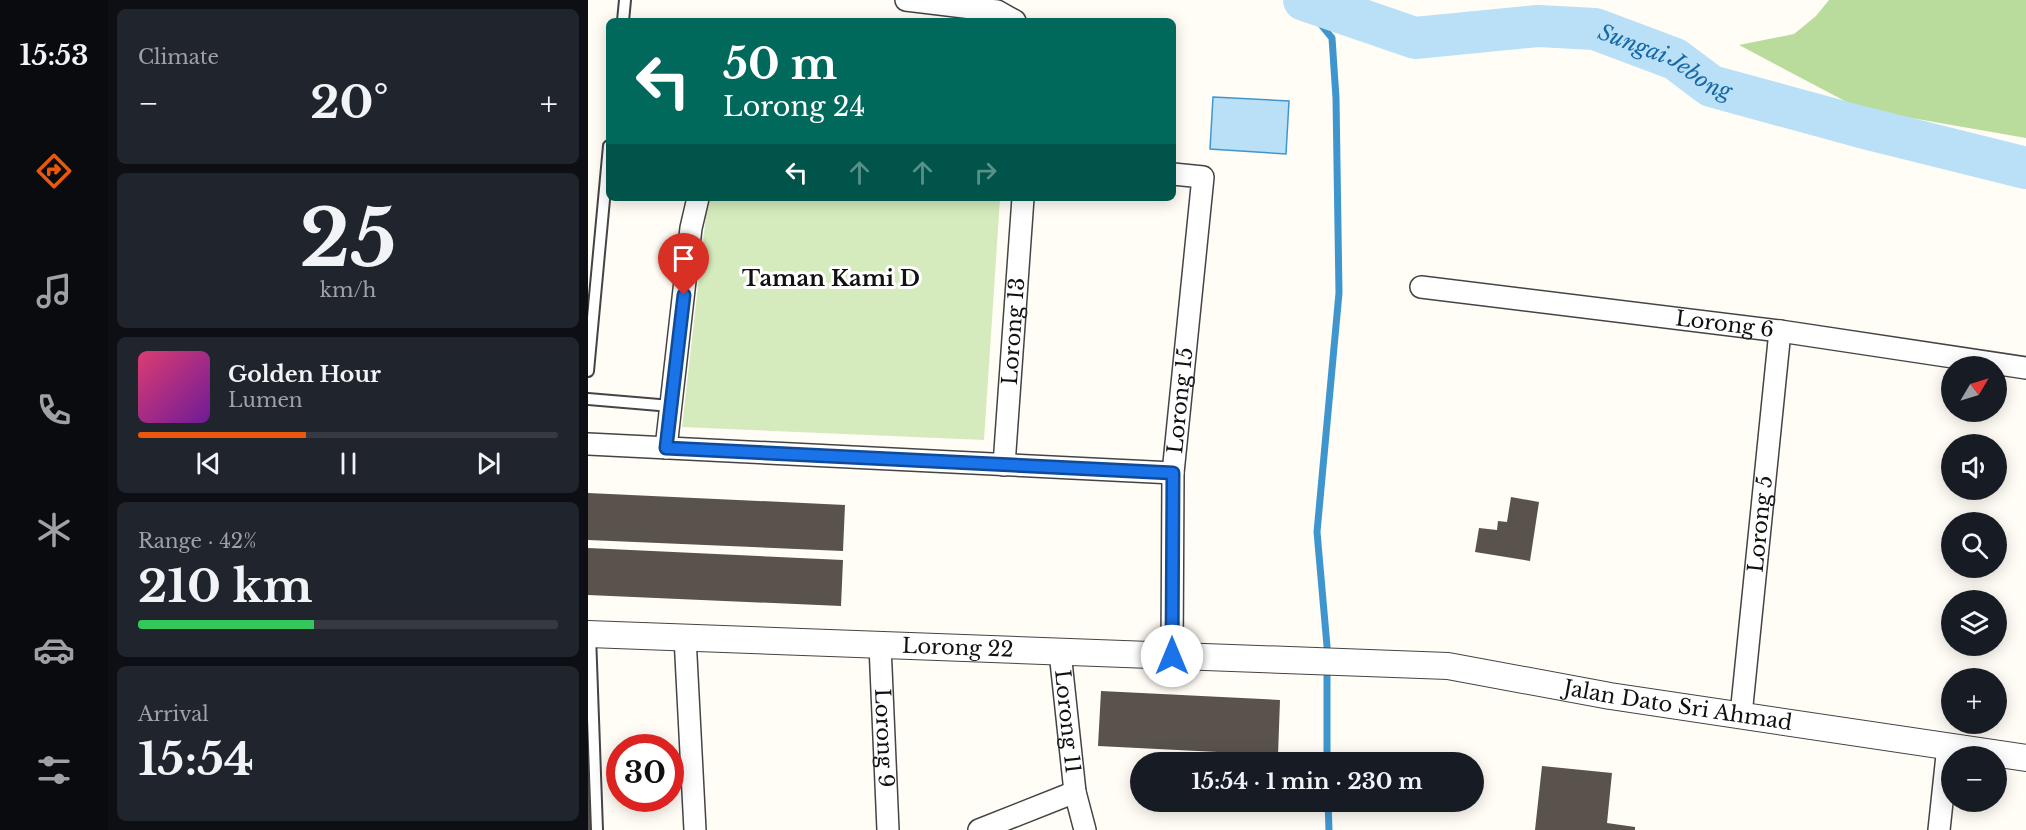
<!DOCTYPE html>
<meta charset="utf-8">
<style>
body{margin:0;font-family:"Libre Baskerville",serif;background:#20242c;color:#f1f3f6;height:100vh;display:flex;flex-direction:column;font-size:22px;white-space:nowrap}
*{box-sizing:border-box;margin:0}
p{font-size:20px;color:#9ea1a6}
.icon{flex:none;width:33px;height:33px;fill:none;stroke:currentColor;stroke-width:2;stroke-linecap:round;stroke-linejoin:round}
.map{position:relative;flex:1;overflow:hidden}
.sheet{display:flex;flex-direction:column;gap:9px;padding:9px;background:#0d0f14;width:480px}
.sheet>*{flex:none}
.top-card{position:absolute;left:18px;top:18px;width:570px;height:183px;border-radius:9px;box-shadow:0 3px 15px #0003;background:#00695c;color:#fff;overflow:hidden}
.needle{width:39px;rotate:52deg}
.buttons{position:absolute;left:1353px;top:356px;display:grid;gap:12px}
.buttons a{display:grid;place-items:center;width:66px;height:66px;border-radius:50%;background:#171b24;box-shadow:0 3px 15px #0003;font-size:30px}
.speed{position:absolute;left:18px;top:734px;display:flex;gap:12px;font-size:30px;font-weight:700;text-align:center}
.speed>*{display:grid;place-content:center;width:78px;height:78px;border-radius:50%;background:#171b24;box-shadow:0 3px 15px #0003;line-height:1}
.speed .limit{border:9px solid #d22;background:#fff;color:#111}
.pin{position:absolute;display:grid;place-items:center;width:51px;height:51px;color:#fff;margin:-62px -26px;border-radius:50% 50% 50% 0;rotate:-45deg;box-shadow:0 0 6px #0007}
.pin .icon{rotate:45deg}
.me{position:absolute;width:66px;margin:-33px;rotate:0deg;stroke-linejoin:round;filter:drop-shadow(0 0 4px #0008)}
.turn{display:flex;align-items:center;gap:21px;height:126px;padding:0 18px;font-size:27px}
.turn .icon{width:78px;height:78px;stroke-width:2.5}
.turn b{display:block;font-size:42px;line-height:51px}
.lanes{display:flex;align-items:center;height:57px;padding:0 18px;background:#0003;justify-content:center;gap:30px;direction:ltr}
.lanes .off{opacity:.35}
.big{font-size:45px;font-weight:800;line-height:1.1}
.sheet .widget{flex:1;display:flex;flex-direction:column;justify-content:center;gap:9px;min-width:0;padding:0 21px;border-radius:9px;background:#20242c}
.sheet .dial{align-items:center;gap:0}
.dial b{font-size:78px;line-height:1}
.song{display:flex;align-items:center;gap:18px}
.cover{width:72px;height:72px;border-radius:9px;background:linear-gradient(135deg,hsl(340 70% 55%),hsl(280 70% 35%))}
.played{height:6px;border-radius:3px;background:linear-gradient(90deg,#ea580c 40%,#363941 40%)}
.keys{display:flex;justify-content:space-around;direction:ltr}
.heat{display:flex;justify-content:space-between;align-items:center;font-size:33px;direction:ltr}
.charge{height:9px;border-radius:4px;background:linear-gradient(90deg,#34c759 42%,#363941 0)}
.trip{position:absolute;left:542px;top:752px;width:354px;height:60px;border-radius:30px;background:#171b24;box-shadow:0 3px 15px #0003;font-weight:800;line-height:60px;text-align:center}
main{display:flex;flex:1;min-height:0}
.dock{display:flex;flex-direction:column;width:108px;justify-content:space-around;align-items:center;background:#090b0e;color:#9ea1a6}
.dock .icon{width:42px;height:42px}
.dock .current{color:#ea580c}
.dock b{font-size:27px;color:#f1f3f6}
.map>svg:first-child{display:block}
.green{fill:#d5ebbd}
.forest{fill:#b9dc9c}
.water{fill:#b9e0f7;stroke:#3f96cf;stroke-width:1.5}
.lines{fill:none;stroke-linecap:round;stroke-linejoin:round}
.stream{stroke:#3f96cf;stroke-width:7}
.river{stroke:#b9e0f7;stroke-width:42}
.building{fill:#5a524d}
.service-casing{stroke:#444;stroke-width:14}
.minor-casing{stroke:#444;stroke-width:24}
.tertiary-casing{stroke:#444;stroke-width:28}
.service{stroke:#fff;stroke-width:10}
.minor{stroke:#fff;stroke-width:21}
.tertiary{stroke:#fff;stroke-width:26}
.route-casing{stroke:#114b97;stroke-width:15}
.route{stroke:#1a73e8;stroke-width:10}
.labels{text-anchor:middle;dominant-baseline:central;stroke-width:6;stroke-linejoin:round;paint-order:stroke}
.street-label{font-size:21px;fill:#111;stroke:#fff}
.water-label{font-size:22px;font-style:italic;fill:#1768a6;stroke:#fff}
.neighbourhood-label{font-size:22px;font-weight:bold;fill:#111;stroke:#fff}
</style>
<main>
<nav class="dock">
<b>15:53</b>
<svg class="icon current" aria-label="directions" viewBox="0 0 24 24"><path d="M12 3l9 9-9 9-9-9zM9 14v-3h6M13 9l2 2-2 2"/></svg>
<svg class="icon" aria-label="music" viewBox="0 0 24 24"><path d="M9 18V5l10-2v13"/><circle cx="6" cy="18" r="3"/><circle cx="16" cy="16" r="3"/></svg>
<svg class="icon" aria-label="phone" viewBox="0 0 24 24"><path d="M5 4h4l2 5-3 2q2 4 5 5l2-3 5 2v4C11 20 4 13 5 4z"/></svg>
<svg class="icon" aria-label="climate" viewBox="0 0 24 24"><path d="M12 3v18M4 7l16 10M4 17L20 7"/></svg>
<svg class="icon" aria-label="car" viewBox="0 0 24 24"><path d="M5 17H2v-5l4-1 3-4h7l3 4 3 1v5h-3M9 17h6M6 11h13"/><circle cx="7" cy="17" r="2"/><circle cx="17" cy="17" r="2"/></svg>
<svg class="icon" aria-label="filters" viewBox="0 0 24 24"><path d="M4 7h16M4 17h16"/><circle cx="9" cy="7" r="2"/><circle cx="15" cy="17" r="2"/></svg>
</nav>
<section class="sheet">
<div class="widget"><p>Climate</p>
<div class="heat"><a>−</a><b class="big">20°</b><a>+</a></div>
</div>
<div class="widget dial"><b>25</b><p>km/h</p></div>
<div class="widget">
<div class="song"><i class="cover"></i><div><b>Golden Hour</b><p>Lumen</p></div></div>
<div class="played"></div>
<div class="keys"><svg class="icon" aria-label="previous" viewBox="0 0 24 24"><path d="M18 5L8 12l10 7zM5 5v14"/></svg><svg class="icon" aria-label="pause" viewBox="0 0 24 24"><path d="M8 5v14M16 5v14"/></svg><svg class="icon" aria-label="next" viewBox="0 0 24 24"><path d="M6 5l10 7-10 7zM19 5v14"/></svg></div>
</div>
<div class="widget"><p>Range · 42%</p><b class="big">210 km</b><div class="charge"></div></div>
<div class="widget"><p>Arrival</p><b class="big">15:54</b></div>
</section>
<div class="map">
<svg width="1438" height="830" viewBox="0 0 1438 830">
<rect width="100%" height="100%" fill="#fffdf5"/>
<path class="green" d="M120 198 412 199 396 440 94 427Z"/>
<path class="forest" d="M1241 0H1438V138L1272 109 1151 45 1206 34 1228 16Z"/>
<path class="water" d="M625 97 701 101 698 154 622 149Z"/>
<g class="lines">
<path class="stream" d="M713 0 744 38 748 98 751 293 729 532 739 646V762
M740 801 741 830"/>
<path class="river" id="s1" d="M716 0 827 38 950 26 1007 29 1087 59 1123 86 1273 127 1438 168"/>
</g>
<path class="building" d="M0 493 257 505 255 551 0 540Z
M923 497 951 502 942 561 887 552 891 528 909 530 910 521 919 522Z
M0 548 255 560 253 606 0 595Z
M513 691 692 700 690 755 510 746Z
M0 742H2L5 830H0Z
M954 766 1024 773 1019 823 1047 827V830H947Z"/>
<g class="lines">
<defs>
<path id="service" d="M35 21 37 0
M0 371 21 146
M0 399 83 406
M2 635 9 830"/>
<g id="minor">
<path d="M318 0 409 11 427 21"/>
<path id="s2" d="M833 287 1192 331 1438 368"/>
<path d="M0 444 585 473"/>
<path d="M78 448 103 228 110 198"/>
<path id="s3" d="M416 465 435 198"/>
<path d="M97 637 107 830"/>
<path id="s4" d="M292 645 300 830"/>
<path id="s5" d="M472 652 487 792 497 830"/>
<path id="s6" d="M584 656 585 473 615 177 585 174"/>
<path id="s7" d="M1153 715 1192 331"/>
<path d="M391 830 487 792"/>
<path d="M1351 830 1360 746"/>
</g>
<g id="tertiary">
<path id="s8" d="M0 634 860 666 1022 696 1438 758"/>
</g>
</defs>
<use href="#service" class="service-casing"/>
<use href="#minor" class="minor-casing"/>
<use href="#tertiary" class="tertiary-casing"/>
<use href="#service" class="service"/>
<use href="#minor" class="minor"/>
<use href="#tertiary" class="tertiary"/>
</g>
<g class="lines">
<defs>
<path id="route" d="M96 295 78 448 585 473 584 656"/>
</defs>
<use href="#route" class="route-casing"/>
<use href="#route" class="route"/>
</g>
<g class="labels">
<g class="street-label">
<text stroke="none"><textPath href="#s2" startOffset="306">Lorong 6</textPath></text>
<text stroke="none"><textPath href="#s3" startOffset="134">Lorong 13</textPath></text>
<text stroke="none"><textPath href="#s6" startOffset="256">Lorong 15</textPath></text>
<text stroke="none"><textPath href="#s7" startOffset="192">Lorong 5</textPath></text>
<text stroke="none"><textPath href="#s8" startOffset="370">Lorong 22</textPath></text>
<text stroke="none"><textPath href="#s8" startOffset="1094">Jalan Dato Sri Ahmad</textPath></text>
<text stroke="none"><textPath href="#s5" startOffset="70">Lorong 11</textPath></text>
<text stroke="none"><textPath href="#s4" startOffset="93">Lorong 9</textPath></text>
</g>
<g class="water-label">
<text stroke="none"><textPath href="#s1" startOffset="376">Sungai Jebong</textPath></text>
</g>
<g class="neighbourhood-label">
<text x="243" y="278">Taman Kami D</text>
</g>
</g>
</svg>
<div class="buttons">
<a><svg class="needle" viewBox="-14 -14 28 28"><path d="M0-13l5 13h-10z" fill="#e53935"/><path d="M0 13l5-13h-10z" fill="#9ea1a6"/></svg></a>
<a><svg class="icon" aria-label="sound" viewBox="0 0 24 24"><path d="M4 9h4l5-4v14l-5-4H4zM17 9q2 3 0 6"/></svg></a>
<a><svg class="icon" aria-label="search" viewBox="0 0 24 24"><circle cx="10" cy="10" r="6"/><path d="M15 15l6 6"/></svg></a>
<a><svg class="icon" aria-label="layers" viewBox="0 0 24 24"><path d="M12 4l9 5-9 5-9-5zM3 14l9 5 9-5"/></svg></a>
<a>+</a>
<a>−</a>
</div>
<div class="speed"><div class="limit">30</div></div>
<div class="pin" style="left:96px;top:295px;background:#d93025"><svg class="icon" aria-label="arrive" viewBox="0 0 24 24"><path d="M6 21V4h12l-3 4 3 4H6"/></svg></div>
<svg class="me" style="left:584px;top:656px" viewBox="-20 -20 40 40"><circle r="19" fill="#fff"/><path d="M0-13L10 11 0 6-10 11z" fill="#1a73e8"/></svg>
<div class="trip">15:54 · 1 min · 230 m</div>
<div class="top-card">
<div class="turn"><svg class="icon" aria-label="left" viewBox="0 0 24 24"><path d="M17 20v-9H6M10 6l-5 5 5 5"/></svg><div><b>50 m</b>Lorong 24</div></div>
<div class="lanes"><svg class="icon" aria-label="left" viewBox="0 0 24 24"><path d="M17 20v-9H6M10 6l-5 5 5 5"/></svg><svg class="icon off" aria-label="ahead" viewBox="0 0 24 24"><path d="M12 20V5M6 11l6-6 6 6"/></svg><svg class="icon off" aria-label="ahead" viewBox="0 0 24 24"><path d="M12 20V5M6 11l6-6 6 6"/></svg><svg class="icon off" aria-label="right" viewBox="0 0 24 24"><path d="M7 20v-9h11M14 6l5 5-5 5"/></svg></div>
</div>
</div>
</main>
